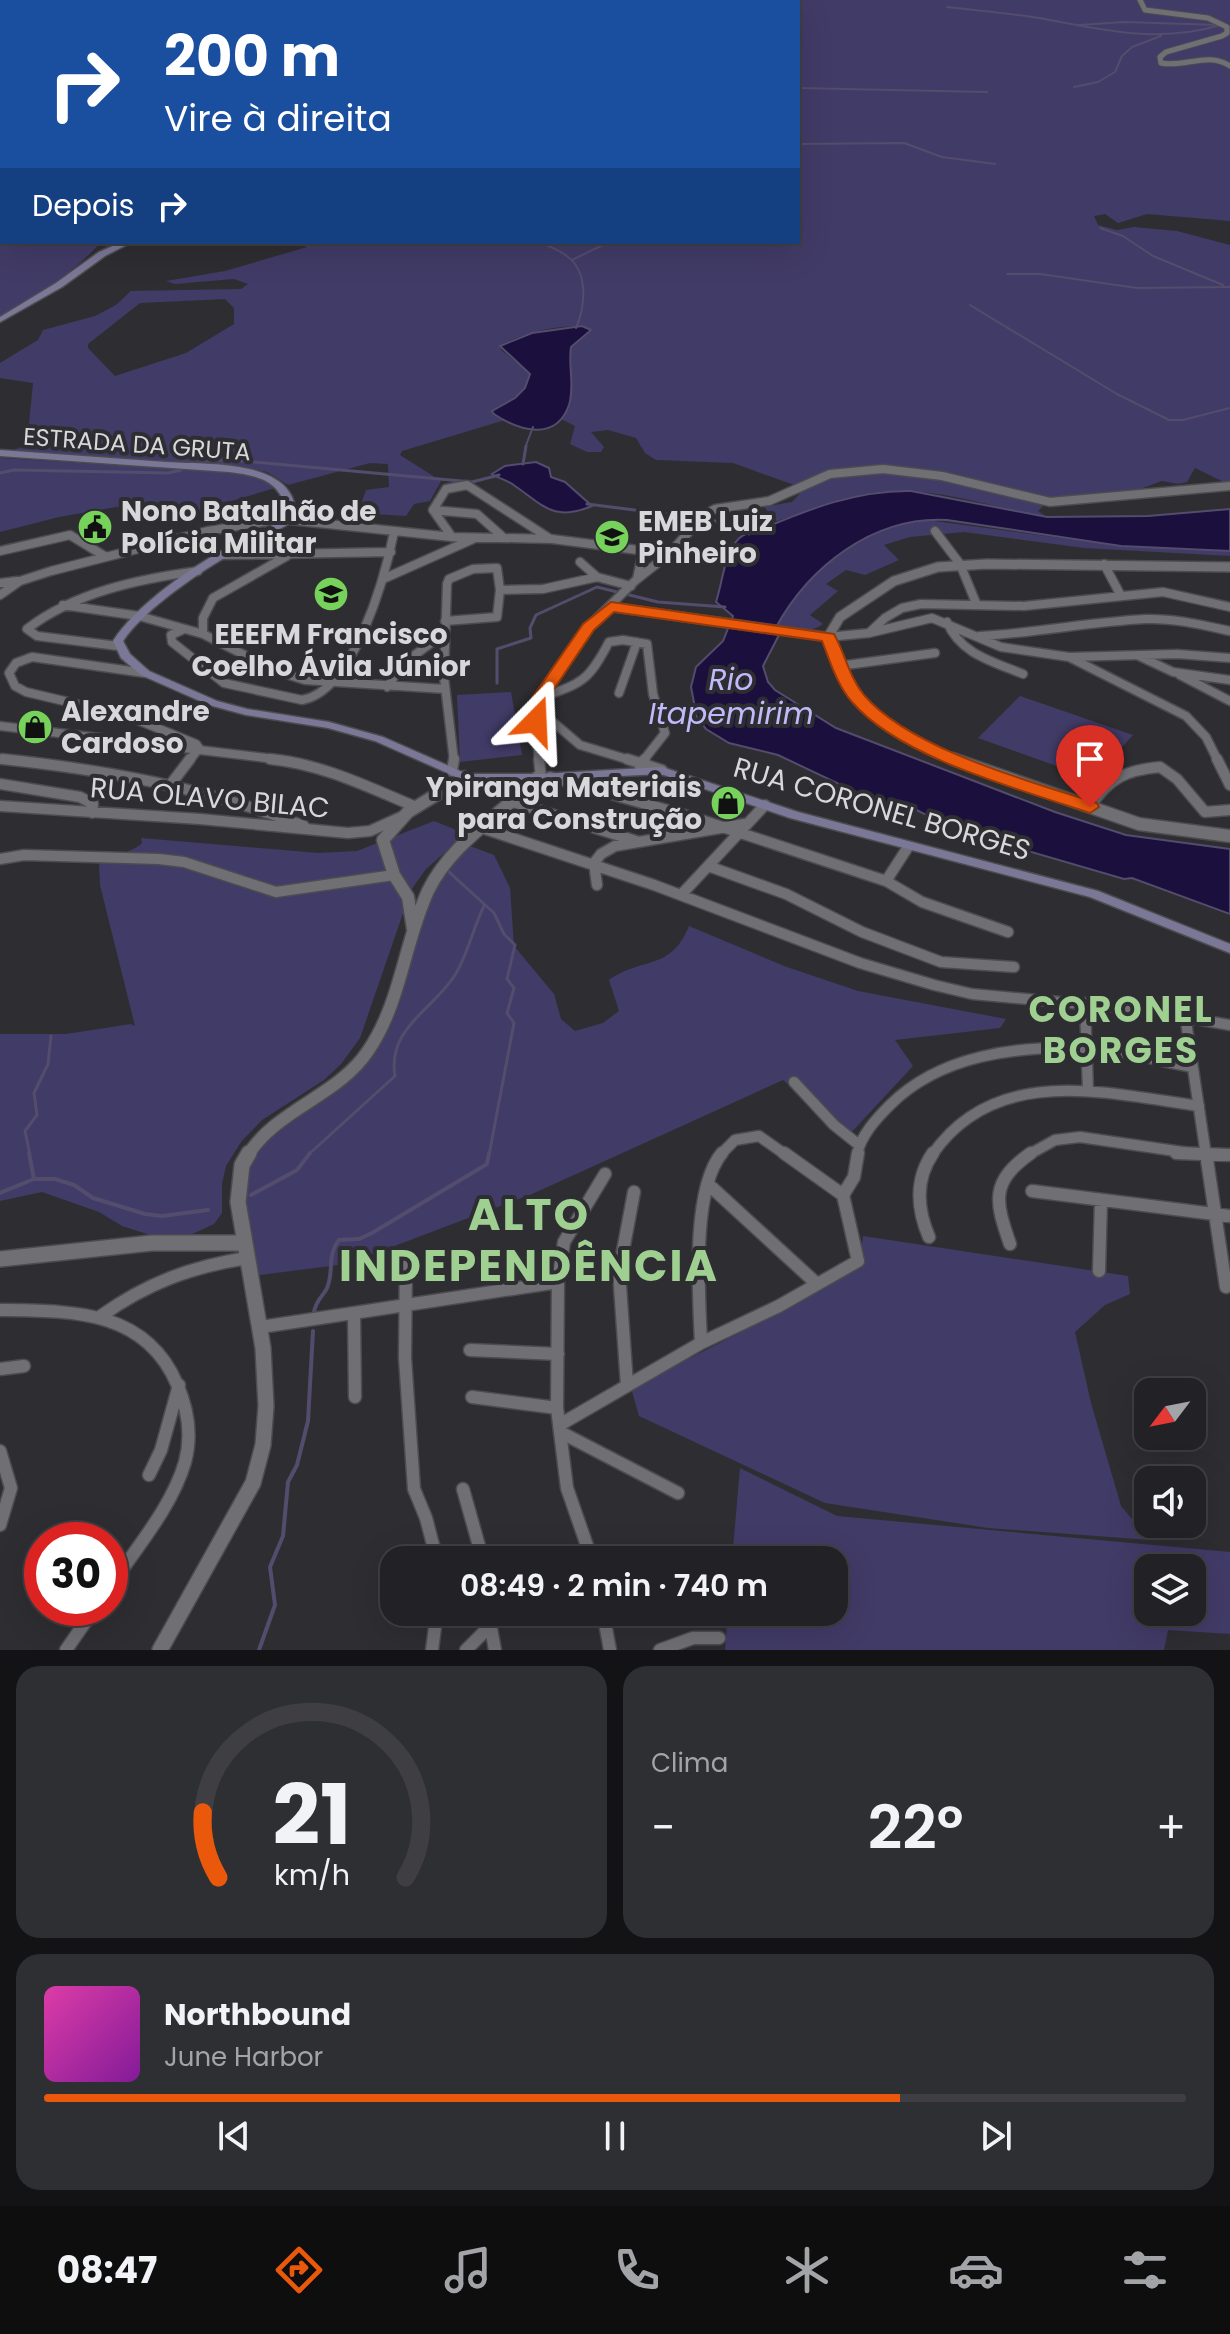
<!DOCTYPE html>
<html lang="pt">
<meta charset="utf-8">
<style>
body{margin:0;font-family:Poppins,sans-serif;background:#2e2f32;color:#f1f3f6;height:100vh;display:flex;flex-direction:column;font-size:30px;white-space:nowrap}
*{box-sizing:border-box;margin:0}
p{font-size:26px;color:#a2a4a7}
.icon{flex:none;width:44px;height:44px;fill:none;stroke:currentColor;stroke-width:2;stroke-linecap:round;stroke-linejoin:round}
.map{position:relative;height:1650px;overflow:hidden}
.sheet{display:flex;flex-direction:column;gap:16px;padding:16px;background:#131315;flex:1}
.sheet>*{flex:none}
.top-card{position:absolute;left:0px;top:0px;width:800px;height:244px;box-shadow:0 8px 32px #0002,0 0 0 2px #3f3f43;background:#1a4fa0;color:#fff;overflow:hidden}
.needle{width:52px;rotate:238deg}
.fabs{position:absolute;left:1134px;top:1378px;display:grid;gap:16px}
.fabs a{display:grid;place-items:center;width:72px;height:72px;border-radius:16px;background:#222226;box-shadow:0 8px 32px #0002,0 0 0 2px #3f3f43;font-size:40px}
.speed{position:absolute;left:24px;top:1522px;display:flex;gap:16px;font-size:40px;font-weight:700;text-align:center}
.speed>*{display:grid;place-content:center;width:104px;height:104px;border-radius:50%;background:#222226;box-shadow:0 8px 32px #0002,0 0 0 2px #3f3f43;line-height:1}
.speed .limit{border:12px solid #d22;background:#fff;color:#111}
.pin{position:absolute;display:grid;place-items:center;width:68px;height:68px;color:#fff;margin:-82px -34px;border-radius:50% 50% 50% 0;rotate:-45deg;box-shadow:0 0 8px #0007}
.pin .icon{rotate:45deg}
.me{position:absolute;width:88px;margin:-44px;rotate:21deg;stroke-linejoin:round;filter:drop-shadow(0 0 6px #0008)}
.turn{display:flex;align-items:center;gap:28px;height:168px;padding:0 32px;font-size:36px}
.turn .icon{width:104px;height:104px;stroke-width:2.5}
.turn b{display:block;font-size:56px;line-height:68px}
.then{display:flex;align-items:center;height:76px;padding:0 32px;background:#0003;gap:16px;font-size:30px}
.big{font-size:60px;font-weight:600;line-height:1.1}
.sheet .card{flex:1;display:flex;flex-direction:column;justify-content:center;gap:12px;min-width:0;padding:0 28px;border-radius:24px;background:#2e2f32}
.sheet .dial{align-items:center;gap:0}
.dial svg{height:208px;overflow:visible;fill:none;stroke:#3f3f43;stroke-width:7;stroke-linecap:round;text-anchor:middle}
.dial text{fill:#f1f3f6;stroke:none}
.song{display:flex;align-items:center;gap:24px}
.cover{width:96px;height:96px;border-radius:12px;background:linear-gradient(135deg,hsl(320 70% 55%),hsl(290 70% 35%))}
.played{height:8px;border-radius:4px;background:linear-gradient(90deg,#ea580c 75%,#3f3f43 75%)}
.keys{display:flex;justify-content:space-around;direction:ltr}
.heat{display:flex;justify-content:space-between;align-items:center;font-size:44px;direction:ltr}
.sheet .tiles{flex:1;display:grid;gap:16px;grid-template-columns:1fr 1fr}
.card:last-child{grid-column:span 2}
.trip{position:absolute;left:380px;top:1546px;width:468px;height:80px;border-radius:24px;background:#222226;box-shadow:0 8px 32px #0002,0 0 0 2px #3f3f43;font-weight:600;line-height:80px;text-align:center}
.dock{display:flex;height:128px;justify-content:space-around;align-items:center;background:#0e0e0f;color:#a2a4a7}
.dock .icon{width:56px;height:56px}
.dock .current{color:#ea580c}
.dock b{font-size:36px;color:#f1f3f6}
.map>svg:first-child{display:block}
.green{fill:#413b67;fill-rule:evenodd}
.water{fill:#1b103d;stroke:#544c6c;stroke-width:2}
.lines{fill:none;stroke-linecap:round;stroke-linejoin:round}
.stream-far2{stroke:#544c6c;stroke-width:2}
.stream-far1{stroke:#544c6c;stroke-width:3}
.stream{stroke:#544c6c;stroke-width:4}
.minor-far3-casing{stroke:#4c4c50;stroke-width:7}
.minor-far2-casing{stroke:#4c4c50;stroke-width:11}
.minor-far1-casing{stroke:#4c4c50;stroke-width:13}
.minor-casing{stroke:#4c4c50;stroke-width:15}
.tertiary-far2-casing{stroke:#4c4c50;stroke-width:12}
.tertiary-far1-casing{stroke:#4c4c50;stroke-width:15}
.tertiary-casing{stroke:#4c4c50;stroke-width:18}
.secondary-casing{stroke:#4c4c50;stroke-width:3}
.minor-far3{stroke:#6f6f74;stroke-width:5}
.minor-far2{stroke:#6f6f74;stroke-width:8}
.minor-far1{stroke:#6f6f74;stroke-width:10}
.minor{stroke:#6f6f74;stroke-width:12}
.tertiary-far2{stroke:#6f6f74;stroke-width:9}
.tertiary-far1{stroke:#6f6f74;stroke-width:12}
.tertiary{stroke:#6f6f74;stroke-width:15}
.secondary{fill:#7b7796;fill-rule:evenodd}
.route{fill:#ea580c;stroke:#983908;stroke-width:2}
.labels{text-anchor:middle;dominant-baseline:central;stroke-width:8;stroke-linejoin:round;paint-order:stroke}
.far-street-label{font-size:24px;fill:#d8d8db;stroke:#2e2e32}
.poi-label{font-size:28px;font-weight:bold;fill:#d8d8db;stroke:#2e2e32;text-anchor:start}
.street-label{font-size:28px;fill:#d8d8db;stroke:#2e2e32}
.water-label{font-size:30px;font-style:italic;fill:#c1bafa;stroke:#2e2e32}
.district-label{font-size:36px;font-weight:bold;letter-spacing:2px;fill:#9fd092;stroke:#2e2e32}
.near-district-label{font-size:44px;font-weight:bold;letter-spacing:2px;fill:#9fd092;stroke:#2e2e32}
</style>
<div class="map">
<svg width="1230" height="1650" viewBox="0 0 1230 1650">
<rect width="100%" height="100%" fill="#2e2e32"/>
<path class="green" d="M141 0H1230V221L1147 214 1118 223 1105 214 1094 216 1098 225 1117 230 1134 227 1177 231 1230 245V485L1195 468 1187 482 1178 484 1162 481 1132 492 1043 506 1038 511 1047 517C998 509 947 490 896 491 855 491 816 508 777 521L764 507 792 502 802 491 797 486 733 463 656 460 645 453 636 438 608 430 591 432 604 447 601 452H587L570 444 575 426 561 419 569 404 571 347 590 330C572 320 518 334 500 346L501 350 531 374C525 392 514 399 497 407V417L505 420 402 451 400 455 441 481 430 501 414 504 406 516 358 513 366 490 389 487 388 464 370 463 288 485 267 472 244 467 10 451 43 440 29 424 33 383 0 378V363L38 340 43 330 95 316 116 305 131 291 241 289 248 284 234 279 175 284 166 281 225 271 307 247 300 244 277 242H798V2ZM225 299 234 308V324L186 353 115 376 88 348V344L140 303Z
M0 198 2 242H101C73 274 37 296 0 316Z
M0 458 241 473 271 483 275 488 201 510 116 507 59 517 0 532Z
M920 519 1121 546 1230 551V556L1084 548 964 532 910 537 884 545 899 560 865 575 846 570 826 584 838 591 810 615 823 624C809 634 791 630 775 629 805 573 857 533 920 519Z
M511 692 522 755 460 762 457 695Z
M1020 696 1133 735 1093 779 978 738Z
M434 821 466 834 426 869 411 890 360 1038 341 1064 324 1080 262 1120 241 1142 226 1166 222 1184V1213L214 1224 190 1235 160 1238 122 1226 99 1212 42 1192 0 1201V1034H66L131 1024 135 1026 100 885 99 862C113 853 131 854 142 843L141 838 318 853 357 851Z
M470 846 494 855 510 888 514 946 554 994 561 1019 575 1031 603 1023 619 1011 609 980C643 956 670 972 689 926L784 966 858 991 1006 1019 1000 1028 895 1040 913 1066 848 1136 783 1080 532 1194 347 1264 251 1276 240 1190 255 1149 363 1061 439 874Z
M863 1236 1128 1276 1130 1294 1105 1305 1075 1332 1091 1403 1121 1506 1150 1540 988 1528 825 1503 639 1416 631 1388 773 1316 859 1267Z
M740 1468 837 1516 1230 1552V1634L1168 1630 1164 1650H725L728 1612H834V1560H732ZM1148 1568H1192V1612H1148Z"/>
<path class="water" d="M582 326 591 330 571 347C568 366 575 386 569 405 556 442 519 431 494 414L492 411 515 398 525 388 530 374 500 346 532 333Z
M536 462 549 468 551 477 565 482 592 506C554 522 544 506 515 486 508 480 499 479 492 474L505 466Z
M911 491 1047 517 1148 516 1230 509V551L1121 546 947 520C874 516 809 566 775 629L780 633 763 666 768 682 775 690 836 728 1055 812 1126 835 1230 849V914L1132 878 1124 879 997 842 954 820H936L909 806 879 803 778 755 729 743 706 729 697 718 691 687 696 667 723 641 733 616 716 602C722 584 724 558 735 543 742 532 751 534 762 529 809 509 857 490 911 491Z"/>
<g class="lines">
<path class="stream-far2" d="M146 0 149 2
M652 0 662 2
M573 2 579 0
M947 7C979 11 1013 13 1045 19 1106 31 1160 43 1221 25
M1079 25 1125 22 1219 25
M1074 87 1098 82 1115 72 1122 56 1132 47 1161 36
M798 88 987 92
M798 144 904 143 942 157 995 164
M1100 228 1123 236 1153 256 1223 285
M540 242C549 247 560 250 568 257 589 273 585 307 576 328
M572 260 609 242
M1007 274H1040L1137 288 1230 287
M970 305 1117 394 1169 420H1183L1230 408
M525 448 533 427"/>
<path class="stream-far1" d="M201 460H231L472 482 499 475
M523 464 526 446
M0 473 14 470 168 473 181 470
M587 504 698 518
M706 519 743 527 749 534
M497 683V649L531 638 530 628 536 615 597 587 658 602 725 607
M449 872 494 913 504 934 515 945 507 979 514 988 507 1013 514 1023 489 1155
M30 1155 25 1131 37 1115 34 1093 48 1064 51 1036
M308 1155 395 1076C387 1028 433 1010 455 975 468 954 473 928 484 906"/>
<path class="stream" d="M29 1153 34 1179
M0 1193 34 1179H55L74 1185 93 1198 145 1214 162 1216 208 1210
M251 1195 297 1170 310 1153
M314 1312C316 1301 321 1298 326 1290 335 1274 326 1256 339 1240L359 1239 372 1233 487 1164 489 1153
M259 1650 275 1605 270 1567 283 1536 288 1482 297 1465 308 1421 313 1331"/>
<defs>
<path id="minor-far3" d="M1140 0 1145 10 1208 18 1227 27V33L1222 36 1166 52 1160 57 1161 63C1185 68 1208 51 1230 66
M548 2 551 0"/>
<path id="minor-far2" d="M433 510 446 489 467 485 549 538
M433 510 477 514 504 538
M433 510 452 537
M935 531 960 564 976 603
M0 551 70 535 106 557
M223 555 391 552
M580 562 597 577 631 586
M1104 564 1120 594
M383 579 473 539
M637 579 643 551
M0 583 17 581
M500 590 543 589 597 577
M0 595 20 581 51 571 208 531 280 519 452 537 552 539 669 554
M63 605 139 616 203 634 276 671 305 680 445 689
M611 607 828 637 869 633 932 618 1001 647 1069 657 1177 654 1230 658
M445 621 497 617 500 590 497 568 473 569 449 579 447 584 444 677 454 761
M947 622C960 654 994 662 1023 674
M182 630 171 635 172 642 224 683 302 700C354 691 385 577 394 532
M869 633 885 618 902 608 921 604 1024 606 1163 592 1230 607
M203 634V618L213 598 287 556
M980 636C1035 633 1090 622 1145 619 1174 618 1202 625 1230 631
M118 646 37 636 27 629C75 592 139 579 198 571
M1139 656 1173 672 1230 680
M1069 657 1186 716 1206 737 1218 761
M839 666 935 653
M145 673 32 657 16 663 9 673 15 686 26 692 128 716 196 744 199 748 196 752
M1180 675 1230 701
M387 687 404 663 443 634
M619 693 637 642
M540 698 588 627 636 580 669 554 704 515 715 509 769 501 830 474 883 469 942 476 1050 502 1230 486
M540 698C582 683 588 682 609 642L623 640 647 644 653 694 665 733 643 761
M540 698V711L580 745 633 761
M0 726 291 761
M0 759 21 761
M189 761 196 752
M539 761 536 728 540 711"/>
<path id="minor-far1" d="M2 759C106 770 206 788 304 826
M270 759C322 764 368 787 416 807
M539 759 541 777
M627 759 662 770
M1217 759 1230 785
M639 765 645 759
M452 771 454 759
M550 777 692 817 886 881 922 902 1008 932
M0 784 80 797 93 804 92 813
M171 784 190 759
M513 802 636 841
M0 806 200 819 348 833 370 831 401 817
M1090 807C1109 778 1126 770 1160 767L1177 779 1205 812 1230 810
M482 828 654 885 860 963 934 985 972 994 1138 1009 1230 1025
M0 859 24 855 159 859 184 862 276 892 394 875
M708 866 786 894 862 932 941 962 1014 967
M886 881 908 847
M597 885 594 863 601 854 615 846 744 824
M681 895 765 805
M1085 1003 1088 1090
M1185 1015 1206 1155
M794 1082 834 1125 859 1145
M720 1155 735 1140 759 1136 786 1155
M857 1155C860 1136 877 1118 890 1105 940 1055 1016 1046 1084 1048 1119 1049 1157 1061 1192 1067
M932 1155C995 1063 1106 1093 1199 1106
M1028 1155 1055 1140 1080 1137 1203 1155
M1224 1155H1230"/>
<path id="minor" d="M784 1153 843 1195
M1176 1153 1230 1155
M1206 1153 1226 1287
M708 1184 817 1284
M1032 1191 1230 1216
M929 1237C917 1209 915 1179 933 1153
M1010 1244C995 1201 990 1182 1031 1153
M406 1260 405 1358 414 1489 426 1518 437 1560
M1099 1271 1101 1200
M0 1310C71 1311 145 1309 177 1384 188 1409 192 1436 185 1462 172 1507 136 1548 110 1587
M354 1313 355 1397
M101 1316C147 1283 191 1267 247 1258
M261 1327 558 1282
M701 1343C699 1296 691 1190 722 1153
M470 1350 558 1354
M0 1369 24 1366
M627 1385 619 1272 634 1192
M472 1397 557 1408
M561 1424 701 1343 779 1306 858 1261 843 1195 854 1177 858 1153
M562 1433 678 1493
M0 1451 11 1488 0 1525
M149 1475 161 1450 179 1385
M463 1489 483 1560
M592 1560 567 1488 557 1408 558 1282 564 1242 605 1174
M488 1612 495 1650
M603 1612 610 1650
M66 1650 95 1608
M432 1650 437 1612
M466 1650 490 1626
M660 1650 693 1638H719"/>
<path id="tertiary-far2" d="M958 761C919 745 869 723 847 683 839 669 834 652 828 637L840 617 894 581 938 567 987 564 1230 567"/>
<path id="tertiary-far1" d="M953 759 1139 824 1230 836
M413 929 408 897 394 875 383 840 408 812 465 777
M248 1155C277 1109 338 1096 368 1051 401 1003 404 943 428 891 451 843 502 814 538 777"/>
<path id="tertiary" d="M0 1259 152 1243H243
M160 1650 253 1483 263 1445 266 1406 263 1348 238 1202 242 1165 249 1153"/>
<path id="secondary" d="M0 117H2V122H0Z
M122 242H132L105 256 62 287 0 322V317L56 283 99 252Z
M0 450C55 454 111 458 166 462 198 464 248 462 275 479 290 487 298 504 295 520 278 531 258 539 240 549 205 568 145 608 123 641L130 654 149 671 217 701 247 709 329 722 383 737 467 774H541L662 767 798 812 1098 891 1230 944V953L1090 897 790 818 661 774 541 780 461 779 375 741 328 728 246 715 209 705 141 675 121 658 113 641C137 604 193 566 232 545 250 535 270 528 287 517 283 481 261 476 229 472L0 456Z"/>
</defs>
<use href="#minor-far3" class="minor-far3-casing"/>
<use href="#minor-far2" class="minor-far2-casing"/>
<use href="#minor-far1" class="minor-far1-casing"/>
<use href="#minor" class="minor-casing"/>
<use href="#tertiary-far2" class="tertiary-far2-casing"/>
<use href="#tertiary-far1" class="tertiary-far1-casing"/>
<use href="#tertiary" class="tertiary-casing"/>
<use href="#secondary" class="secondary-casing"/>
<use href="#minor-far3" class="minor-far3"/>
<use href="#minor-far2" class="minor-far2"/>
<use href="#minor-far1" class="minor-far1"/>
<use href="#minor" class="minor"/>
<use href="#tertiary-far2" class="tertiary-far2"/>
<use href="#tertiary-far1" class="tertiary-far1"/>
<use href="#tertiary" class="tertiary"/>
<use href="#secondary" class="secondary"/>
</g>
<path class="route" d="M611 602 834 634C845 653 849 677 864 695 910 749 1029 781 1097 803L1099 807 1090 813 1084 811C1015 788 899 757 852 702 837 685 830 661 822 641L614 612 594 630 548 698 542 724H530L528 721 532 698 583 624Z"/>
<defs>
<symbol id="civic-disc" viewBox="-11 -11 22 22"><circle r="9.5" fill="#76d25a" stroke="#2e2e32"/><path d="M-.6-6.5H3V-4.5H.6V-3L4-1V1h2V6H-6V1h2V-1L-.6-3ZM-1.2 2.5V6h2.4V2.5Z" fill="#111"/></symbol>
<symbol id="school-disc" viewBox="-11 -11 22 22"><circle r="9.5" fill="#76d25a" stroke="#2e2e32"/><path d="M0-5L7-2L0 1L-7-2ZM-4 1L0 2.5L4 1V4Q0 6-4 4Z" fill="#111"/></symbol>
<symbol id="shop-disc" viewBox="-11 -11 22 22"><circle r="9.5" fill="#76d25a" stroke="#2e2e32"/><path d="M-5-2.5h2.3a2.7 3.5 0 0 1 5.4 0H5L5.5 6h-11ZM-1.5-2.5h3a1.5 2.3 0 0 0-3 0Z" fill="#111"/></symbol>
</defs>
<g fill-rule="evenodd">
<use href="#civic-disc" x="75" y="507" width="40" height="40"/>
<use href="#school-disc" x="592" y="517" width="40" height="40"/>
<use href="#school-disc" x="311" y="574" width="40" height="40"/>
<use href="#shop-disc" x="15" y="707" width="40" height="40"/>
<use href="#shop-disc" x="708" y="783" width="40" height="40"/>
</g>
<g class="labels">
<g class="far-street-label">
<text transform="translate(137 444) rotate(4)">ESTRADA DA GRUTA</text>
</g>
<g class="poi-label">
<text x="121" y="511">Nono Batalhão de<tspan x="121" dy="32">Polícia Militar</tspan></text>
<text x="638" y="521">EMEB Luiz<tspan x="638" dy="32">Pinheiro</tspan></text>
<text x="331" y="634" text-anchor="middle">EEEFM Francisco<tspan x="331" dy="32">Coelho Ávila Júnior</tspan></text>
<text x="61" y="711">Alexandre<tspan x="61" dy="32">Cardoso</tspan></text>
<text x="702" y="787" text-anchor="end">Ypiranga Materiais<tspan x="702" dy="32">para Construção</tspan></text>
</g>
<g class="street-label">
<text transform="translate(210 798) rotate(5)">RUA OLAVO BILAC</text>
<text transform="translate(882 809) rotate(16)">RUA CORONEL BORGES</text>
</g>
<g class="water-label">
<text x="731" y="679">Rio<tspan x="731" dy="34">Itapemirim</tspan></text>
</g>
<g class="district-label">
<text x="1121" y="1009">CORONEL<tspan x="1121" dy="41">BORGES</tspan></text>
</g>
<g class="near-district-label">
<text x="529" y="1214">ALTO<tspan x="529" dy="51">INDEPENDÊNCIA</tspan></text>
</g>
</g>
</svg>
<div class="fabs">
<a><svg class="needle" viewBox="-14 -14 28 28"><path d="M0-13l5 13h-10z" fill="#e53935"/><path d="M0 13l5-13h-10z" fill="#a2a4a7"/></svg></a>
<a><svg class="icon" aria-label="sound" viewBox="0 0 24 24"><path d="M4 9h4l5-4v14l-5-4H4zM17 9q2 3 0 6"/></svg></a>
<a><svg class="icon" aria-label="layers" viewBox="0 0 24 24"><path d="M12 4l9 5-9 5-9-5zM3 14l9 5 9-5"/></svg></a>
</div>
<div class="speed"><div class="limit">30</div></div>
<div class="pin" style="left:1090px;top:807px;background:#d93025"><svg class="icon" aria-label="arrive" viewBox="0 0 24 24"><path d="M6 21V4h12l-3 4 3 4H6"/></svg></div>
<svg class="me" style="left:536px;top:721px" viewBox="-20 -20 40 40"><path d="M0-17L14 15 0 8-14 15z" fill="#ea580c" stroke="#fff" stroke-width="4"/></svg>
<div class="trip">08:49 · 2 min · 740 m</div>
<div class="top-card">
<div class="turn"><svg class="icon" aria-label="right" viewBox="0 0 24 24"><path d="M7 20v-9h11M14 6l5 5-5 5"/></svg><div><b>200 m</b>Vire à direita</div></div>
<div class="then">Depois<svg class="icon" aria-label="right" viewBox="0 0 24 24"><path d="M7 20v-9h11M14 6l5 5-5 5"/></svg></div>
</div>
</div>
<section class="sheet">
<div class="tiles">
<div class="card dial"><svg viewBox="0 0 100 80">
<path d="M14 69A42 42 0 1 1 86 69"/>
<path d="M14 69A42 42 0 0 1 8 44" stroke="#ea580c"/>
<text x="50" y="56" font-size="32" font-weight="700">21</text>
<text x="50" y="72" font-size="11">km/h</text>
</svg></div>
<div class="card"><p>Clima</p>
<div class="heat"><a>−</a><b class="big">22°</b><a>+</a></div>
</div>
<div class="card">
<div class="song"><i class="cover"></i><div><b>Northbound</b><p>June Harbor</p></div></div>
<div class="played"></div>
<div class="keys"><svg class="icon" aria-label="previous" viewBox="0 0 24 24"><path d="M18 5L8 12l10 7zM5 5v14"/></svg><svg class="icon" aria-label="pause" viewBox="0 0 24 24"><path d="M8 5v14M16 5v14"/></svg><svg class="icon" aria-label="next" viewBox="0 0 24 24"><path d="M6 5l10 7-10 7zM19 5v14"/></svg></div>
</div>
</div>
</section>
<nav class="dock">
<b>08:47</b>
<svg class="icon current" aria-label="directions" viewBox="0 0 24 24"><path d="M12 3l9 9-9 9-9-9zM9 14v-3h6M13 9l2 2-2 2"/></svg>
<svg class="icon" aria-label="music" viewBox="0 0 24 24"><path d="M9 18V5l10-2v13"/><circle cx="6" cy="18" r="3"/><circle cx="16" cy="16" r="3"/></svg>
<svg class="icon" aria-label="phone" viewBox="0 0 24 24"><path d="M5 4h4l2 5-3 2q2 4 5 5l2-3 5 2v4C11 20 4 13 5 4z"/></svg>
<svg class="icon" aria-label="climate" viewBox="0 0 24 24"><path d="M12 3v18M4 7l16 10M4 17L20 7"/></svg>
<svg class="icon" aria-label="car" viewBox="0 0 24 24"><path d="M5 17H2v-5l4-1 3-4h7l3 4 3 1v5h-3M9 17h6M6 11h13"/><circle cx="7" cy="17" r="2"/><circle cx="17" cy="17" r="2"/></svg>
<svg class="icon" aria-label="filters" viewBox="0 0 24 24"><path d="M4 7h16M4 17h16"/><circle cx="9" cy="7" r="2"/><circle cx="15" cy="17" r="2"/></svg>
</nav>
